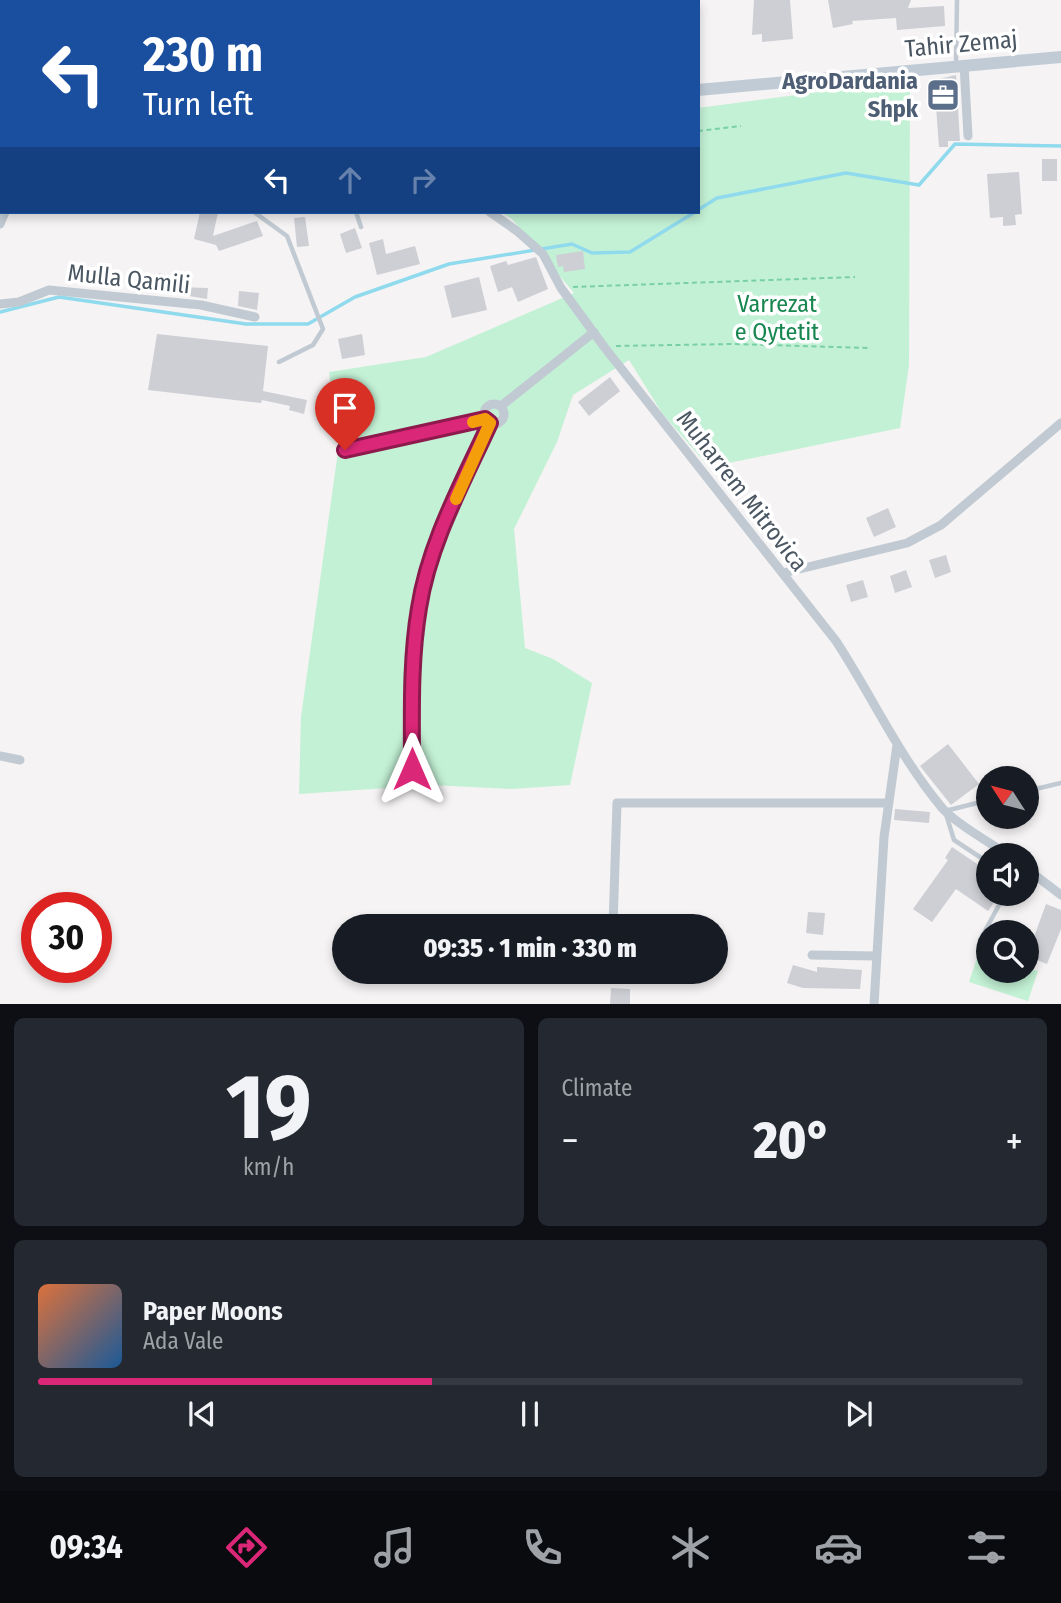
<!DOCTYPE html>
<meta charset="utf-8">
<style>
body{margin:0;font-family:"Fira Sans Condensed",sans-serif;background:#242831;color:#f1f3f6;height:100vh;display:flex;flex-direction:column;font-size:26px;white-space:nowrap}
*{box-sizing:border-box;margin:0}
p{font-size:23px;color:#9ea1a6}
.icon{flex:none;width:38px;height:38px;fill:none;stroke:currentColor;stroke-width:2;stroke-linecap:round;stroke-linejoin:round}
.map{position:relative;height:1004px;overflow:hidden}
.sheet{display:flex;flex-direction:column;gap:14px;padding:14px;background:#0d0f14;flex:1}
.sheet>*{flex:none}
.guide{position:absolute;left:0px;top:0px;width:700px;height:214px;box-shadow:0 4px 10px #0003;background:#1a4fa0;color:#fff;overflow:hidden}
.needle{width:46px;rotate:306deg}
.fabs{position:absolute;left:976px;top:766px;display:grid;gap:14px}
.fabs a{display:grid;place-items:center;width:63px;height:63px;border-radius:50%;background:#171b24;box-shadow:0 4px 10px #0003;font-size:35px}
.speed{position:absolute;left:21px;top:892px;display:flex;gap:14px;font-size:35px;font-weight:700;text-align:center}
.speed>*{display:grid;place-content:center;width:91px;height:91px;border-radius:50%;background:#171b24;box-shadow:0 4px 10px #0003;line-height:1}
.speed .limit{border:10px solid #d22;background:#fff;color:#111}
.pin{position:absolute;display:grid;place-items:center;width:60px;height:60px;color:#fff;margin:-72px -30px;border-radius:50% 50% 50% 0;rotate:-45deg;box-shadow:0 0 7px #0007}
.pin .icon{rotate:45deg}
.me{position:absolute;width:77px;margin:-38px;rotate:0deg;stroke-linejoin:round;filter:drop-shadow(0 0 5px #0008)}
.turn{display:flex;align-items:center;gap:24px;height:147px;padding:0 28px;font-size:32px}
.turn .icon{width:91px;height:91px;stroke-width:2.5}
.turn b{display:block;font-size:49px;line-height:60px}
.lanes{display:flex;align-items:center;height:66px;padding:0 28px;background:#0003;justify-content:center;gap:35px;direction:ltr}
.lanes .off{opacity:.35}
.big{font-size:52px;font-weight:800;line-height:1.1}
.sheet .tile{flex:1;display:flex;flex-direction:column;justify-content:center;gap:10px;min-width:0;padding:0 24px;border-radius:10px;background:#242831}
.sheet .dial{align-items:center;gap:0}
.dial b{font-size:91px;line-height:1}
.song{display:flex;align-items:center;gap:21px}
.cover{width:84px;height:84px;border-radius:10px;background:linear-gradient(135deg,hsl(20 70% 55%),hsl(210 70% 35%))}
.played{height:7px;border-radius:4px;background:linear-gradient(90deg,#db2777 40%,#363941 40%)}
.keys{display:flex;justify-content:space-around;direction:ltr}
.heat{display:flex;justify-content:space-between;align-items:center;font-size:38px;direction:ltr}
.sheet .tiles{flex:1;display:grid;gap:14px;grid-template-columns:1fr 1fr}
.tile:last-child{grid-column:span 2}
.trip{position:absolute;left:332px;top:914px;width:396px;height:70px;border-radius:35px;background:#171b24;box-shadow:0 4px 10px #0003;font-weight:800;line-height:70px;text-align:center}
.tab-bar{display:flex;height:112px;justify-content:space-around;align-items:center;background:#090b0e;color:#9ea1a6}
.tab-bar .icon{width:49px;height:49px}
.tab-bar .current{color:#db2777}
.tab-bar b{font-size:32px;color:#f1f3f6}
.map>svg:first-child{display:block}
.green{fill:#c3f1d5}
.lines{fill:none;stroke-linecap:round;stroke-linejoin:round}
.stream{stroke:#90daee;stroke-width:3.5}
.building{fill:#cdcfd5}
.path{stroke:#7ad0a6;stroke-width:2;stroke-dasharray:5 3.5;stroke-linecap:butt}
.lane{stroke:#c1cad2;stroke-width:4.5}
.street{stroke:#c1cad2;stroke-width:9}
.secondary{stroke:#c1cbd6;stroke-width:12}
.route-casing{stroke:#8e194d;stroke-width:18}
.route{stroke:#db2777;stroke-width:12}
.slow{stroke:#f59e0b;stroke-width:12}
.labels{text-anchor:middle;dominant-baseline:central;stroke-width:7;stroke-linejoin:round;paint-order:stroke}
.street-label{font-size:24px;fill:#4a5661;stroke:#fff}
.service-label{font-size:24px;font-weight:bold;fill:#4e5e75;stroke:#fff;text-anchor:end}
.park-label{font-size:24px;fill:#17864f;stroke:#fff}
</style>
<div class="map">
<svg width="1061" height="1005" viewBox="0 0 1061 1005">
<rect width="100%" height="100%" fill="#f5f3f3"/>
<path class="green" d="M910 80 909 365 900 428 709 467 662 413 629 360 573 395 557 442 514 529 525 648 553 659 592 683 570 785 512 789 431 785 299 794 301 717 339 444 329 372 426 357 574 293 512 219 501 212H698V108Z
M979 952 989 955V971H1027V968L1038 971 1028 1001 969 982Z"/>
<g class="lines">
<path class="stream" d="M698 210 717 198 846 173 919 185 955 144 1061 146
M0 312 59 297 246 324H308L355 297 449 264 572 244 592 253 630 252 695 212"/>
</g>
<path class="building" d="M754 0H790L793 39 762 42V34L752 35Z
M828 0H911L908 8 944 6 945 26 897 30 896 18 852 21 853 24 833 28Z
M956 75 960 141H948V147H939L934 80Z
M1042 159H1057V181H1042Z
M1019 172 1022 214 1015 215 1016 225 1003 226V217L990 218 987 174Z
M200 212H218L213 236 257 221 263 236 219 251 216 245 194 239Z
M305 217 309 246 297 247 294 218Z
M355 228 362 248 346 253 340 234Z
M383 239 386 254 415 246 420 264 377 275 369 243Z
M583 251 585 269 564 272 563 266 558 267 556 255Z
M536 257 548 289 518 302 512 287 498 292 490 266 506 261 508 265Z
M159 273 179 279 176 287 208 288 207 299 154 290Z
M479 277 487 310 452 318 444 286Z
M239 291 259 293 257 310 238 306Z
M157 334 268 346 263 391 307 400 304 414 289 410 290 406 262 400 261 403 148 390Z
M362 334 365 355 342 359 338 339Z
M610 377 620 391 589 416 578 402Z
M888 508 896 527 874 537 866 518Z
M946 555 951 572 935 578 929 560Z
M906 570 912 587 895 593 890 576Z
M863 580 868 597 851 602 846 585Z
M948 744 979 784 951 805 920 766Z
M895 809 930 812 929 823 894 820Z
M952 847 989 872V894L997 898 988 911 956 889 932 922 913 909 948 860 945 858Z
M1046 904 1061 910V929L1047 964 1027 956Z
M808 912 825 913 823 935 806 933Z
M793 965 817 972V967L862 970 860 989 803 988 787 983Z
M611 988 630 989V1005H610Z"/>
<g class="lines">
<path class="path" d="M698 131 741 126
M573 287 855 277
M616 346 732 344 868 348"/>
<path class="lane" d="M956 65 957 0
M254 212 287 236 323 329 313 345 279 362
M356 212 361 227
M1027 791 1061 783
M989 800 945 811 954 840 989 863
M980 940 1005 894"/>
<path class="street" d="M120 0 123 2
M580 0 581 2
M405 2 426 0
M0 40 1 0
M964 65 968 136
M0 204 2 203
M490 212 517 231 543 254 561 288 605 348 836 641C872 696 900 758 943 809 960 827 989 841 1009 856
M0 224 5 212
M0 304 19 302 49 290 201 305 255 317
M484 414a10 10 0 1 1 20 0a10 10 0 1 1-20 0Z
M501 406 594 332
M345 450 485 419
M783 573 907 543 941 525 1061 423
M0 756 20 760
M412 769C412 705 409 639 426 577 439 524 467 473 490 423
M1027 869 1061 895
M613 926 617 803H889
M812 955 876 956
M612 977V971
M874 1005 884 837 897 745"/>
<path class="secondary" d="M232 2 233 0
M0 84H2
M698 90 1061 57
M0 97H2"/>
</g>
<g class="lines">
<defs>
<path id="route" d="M345 450 485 419 490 423C463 482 429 543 419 608 410 661 412 716 412 769"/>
</defs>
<use href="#route" class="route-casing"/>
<use href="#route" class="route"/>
<path class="slow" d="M456 499 490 423 485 419 473 422"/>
</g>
<defs>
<symbol id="office-square" viewBox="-11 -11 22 22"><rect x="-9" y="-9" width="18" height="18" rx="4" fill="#5c6f8a" stroke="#fff"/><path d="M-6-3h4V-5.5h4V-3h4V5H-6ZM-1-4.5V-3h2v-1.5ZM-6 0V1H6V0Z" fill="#fff"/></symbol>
</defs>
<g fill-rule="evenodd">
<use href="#office-square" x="924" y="76" width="38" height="38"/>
</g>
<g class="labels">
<g class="street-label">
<text transform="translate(961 44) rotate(-5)">Tahir Zemaj</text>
<text transform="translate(129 279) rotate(6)">Mulla Qamili</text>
<text transform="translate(742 491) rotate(52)">Muharrem Mitrovica</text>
</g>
<g class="service-label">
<text x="918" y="81">AgroDardania<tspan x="918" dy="28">Shpk</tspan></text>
</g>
<g class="park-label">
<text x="777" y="304">Varrezat<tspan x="777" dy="28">e Qytetit</tspan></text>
</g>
</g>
</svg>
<div class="fabs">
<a><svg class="needle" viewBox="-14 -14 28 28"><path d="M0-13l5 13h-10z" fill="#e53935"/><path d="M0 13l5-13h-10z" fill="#9ea1a6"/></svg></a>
<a><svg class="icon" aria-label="sound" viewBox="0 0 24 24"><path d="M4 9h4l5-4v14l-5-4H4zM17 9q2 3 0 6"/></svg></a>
<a><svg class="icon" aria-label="search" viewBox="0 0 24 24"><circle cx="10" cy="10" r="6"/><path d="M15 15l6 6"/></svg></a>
</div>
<div class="speed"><div class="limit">30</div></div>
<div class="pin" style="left:345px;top:450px;background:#d93025"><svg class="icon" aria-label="arrive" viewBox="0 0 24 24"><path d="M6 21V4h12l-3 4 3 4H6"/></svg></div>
<svg class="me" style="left:412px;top:769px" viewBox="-20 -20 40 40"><path d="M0-17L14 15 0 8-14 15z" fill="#db2777" stroke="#fff" stroke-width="4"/></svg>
<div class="trip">09:35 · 1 min · 330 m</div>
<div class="guide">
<div class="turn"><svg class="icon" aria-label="left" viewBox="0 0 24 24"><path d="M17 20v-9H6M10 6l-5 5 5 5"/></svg><div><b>230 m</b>Turn left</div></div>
<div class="lanes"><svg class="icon" aria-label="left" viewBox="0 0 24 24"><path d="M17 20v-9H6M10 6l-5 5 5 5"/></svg><svg class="icon off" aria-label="ahead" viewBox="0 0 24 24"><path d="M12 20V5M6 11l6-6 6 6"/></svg><svg class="icon off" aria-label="right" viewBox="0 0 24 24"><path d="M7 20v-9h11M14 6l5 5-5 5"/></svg></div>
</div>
</div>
<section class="sheet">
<div class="tiles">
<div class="tile dial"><b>19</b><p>km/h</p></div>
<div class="tile"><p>Climate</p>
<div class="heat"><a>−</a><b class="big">20°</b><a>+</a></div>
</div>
<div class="tile">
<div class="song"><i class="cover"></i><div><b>Paper Moons</b><p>Ada Vale</p></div></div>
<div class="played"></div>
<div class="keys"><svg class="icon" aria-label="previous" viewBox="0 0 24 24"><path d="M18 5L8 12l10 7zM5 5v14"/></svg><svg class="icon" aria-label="pause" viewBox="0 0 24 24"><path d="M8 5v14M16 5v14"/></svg><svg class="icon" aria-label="next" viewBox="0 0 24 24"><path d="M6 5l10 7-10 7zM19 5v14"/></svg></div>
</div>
</div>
</section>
<nav class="tab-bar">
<b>09:34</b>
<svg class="icon current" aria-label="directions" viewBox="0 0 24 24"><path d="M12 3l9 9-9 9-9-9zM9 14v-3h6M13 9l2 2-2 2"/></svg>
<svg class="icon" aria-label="music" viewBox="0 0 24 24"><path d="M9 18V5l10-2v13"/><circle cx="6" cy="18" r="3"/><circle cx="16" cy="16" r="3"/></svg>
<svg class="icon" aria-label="phone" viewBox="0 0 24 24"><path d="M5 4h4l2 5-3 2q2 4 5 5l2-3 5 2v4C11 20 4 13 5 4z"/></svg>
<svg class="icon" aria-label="climate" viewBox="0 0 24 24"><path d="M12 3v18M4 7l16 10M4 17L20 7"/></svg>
<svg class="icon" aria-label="car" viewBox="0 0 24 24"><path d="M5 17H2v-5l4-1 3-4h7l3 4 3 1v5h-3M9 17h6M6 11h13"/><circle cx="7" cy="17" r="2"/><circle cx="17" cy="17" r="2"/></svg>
<svg class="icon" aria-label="filters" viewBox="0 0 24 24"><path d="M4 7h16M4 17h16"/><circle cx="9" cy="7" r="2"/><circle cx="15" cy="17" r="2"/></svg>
</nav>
